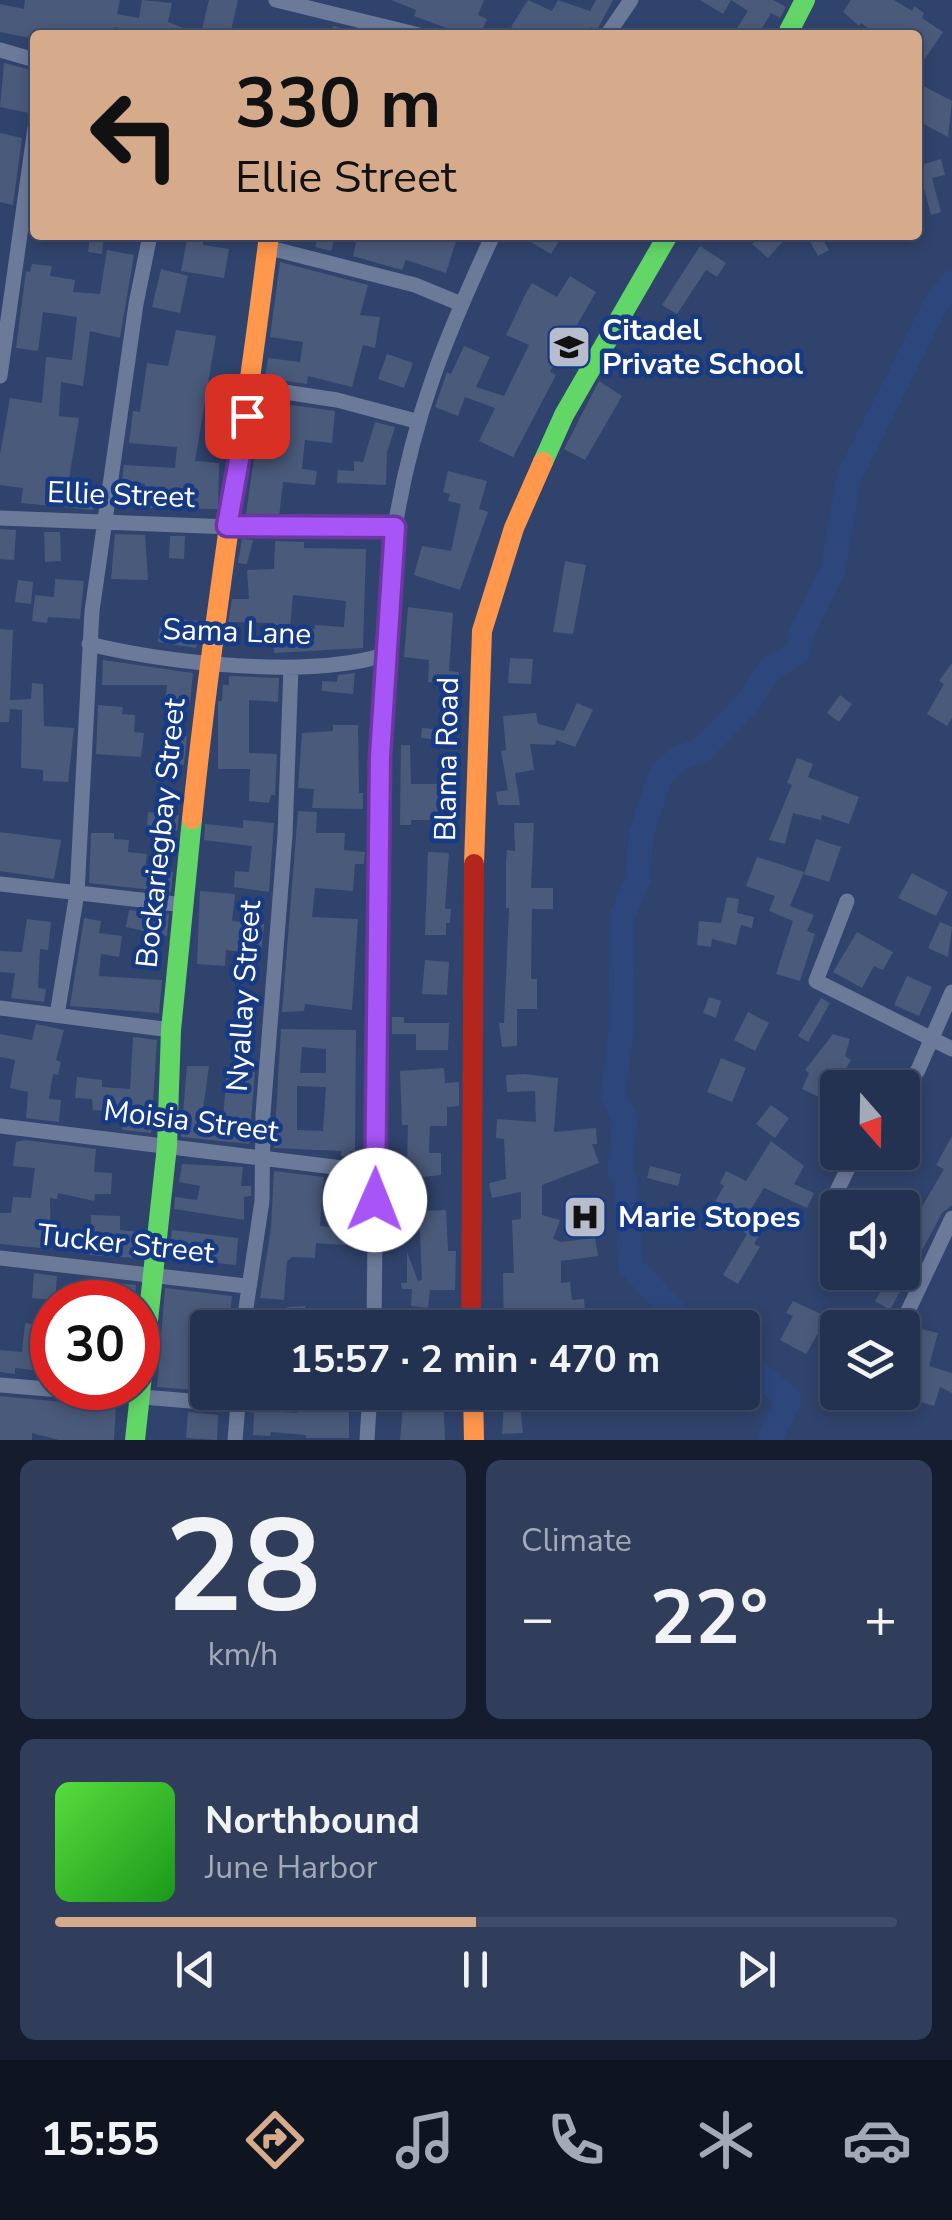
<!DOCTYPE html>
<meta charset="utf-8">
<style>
body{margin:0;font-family:"Nunito Sans",sans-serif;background:#303e5b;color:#f1f3f6;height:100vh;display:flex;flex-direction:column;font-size:38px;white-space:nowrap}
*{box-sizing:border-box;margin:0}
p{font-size:32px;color:#a3aab7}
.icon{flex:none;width:55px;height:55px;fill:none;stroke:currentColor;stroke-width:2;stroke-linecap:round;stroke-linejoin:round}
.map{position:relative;height:1440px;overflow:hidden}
.sheet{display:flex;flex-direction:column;gap:20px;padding:20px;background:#141c2d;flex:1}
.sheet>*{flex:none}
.hud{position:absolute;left:30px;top:30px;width:892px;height:210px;border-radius:10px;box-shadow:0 5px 15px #0003,0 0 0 2px #414d68;background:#d6ab8b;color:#111;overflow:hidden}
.needle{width:65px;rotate:160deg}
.fabs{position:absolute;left:820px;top:1070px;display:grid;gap:20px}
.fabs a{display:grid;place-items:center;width:100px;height:100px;border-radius:10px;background:#243251;box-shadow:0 5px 15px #0003,0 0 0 2px #414d68;font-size:50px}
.speed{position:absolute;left:30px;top:1280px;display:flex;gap:20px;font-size:50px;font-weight:700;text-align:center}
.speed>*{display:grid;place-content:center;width:130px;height:130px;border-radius:50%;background:#243251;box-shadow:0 5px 15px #0003,0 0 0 2px #414d68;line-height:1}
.speed .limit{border:15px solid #d22;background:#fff;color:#111}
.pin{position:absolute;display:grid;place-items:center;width:85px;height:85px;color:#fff;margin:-42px;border-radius:20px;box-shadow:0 5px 15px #0006}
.me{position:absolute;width:110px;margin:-55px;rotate:1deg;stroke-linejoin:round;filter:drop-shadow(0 0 8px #0008)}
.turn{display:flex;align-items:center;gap:35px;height:210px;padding:0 40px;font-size:45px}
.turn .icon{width:130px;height:130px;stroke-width:2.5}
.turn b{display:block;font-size:70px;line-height:85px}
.big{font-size:75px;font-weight:700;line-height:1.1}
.sheet .widget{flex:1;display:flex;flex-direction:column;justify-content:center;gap:15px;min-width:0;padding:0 35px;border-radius:15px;background:#303e5b}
.sheet .dial{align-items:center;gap:0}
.dial b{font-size:130px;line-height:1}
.song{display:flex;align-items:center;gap:30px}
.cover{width:120px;height:120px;border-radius:15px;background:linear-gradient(135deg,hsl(110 70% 55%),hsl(120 70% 35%))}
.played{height:10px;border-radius:5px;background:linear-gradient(90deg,#d6ab8b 50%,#414d68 50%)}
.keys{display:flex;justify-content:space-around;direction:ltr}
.heat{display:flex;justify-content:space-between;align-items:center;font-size:55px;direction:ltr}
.sheet .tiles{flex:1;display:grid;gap:20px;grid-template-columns:1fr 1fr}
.widget:last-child{grid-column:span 2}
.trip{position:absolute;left:190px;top:1310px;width:570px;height:100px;border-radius:10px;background:#243251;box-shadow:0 5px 15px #0003,0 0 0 2px #414d68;font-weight:700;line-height:100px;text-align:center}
.dock{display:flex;height:160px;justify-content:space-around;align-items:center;background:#0e1420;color:#a3aab7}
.dock .icon{width:70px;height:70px}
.dock .current{color:#d6ab8b}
.dock b{font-size:45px;color:#f1f3f6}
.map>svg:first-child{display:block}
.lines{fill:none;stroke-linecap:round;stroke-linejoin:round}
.river{stroke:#2d477c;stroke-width:25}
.building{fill:#4a5a7b;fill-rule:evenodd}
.street{stroke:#6c7a9a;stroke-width:15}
.fast{stroke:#63d668;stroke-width:20}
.slow{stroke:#ff974d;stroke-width:20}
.jam{stroke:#b3261e;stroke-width:20}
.route-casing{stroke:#6d37a1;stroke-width:25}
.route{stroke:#a855f7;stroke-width:18}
.labels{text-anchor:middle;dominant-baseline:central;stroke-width:9;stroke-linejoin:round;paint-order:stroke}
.poi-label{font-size:30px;font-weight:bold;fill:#fff;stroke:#173a84;text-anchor:start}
.street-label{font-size:30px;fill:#fff;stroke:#173a84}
</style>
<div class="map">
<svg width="952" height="1440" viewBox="0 0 952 1440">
<rect width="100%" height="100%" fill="#30436c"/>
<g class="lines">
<path class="river" d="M689 1328 631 1266 626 1184 620 1170 625 1120 613 1095 621 1031 622 917 638 879 641 834 661 774 679 758 702 750 749 701 769 669 798 653 801 634 833 570 849 477 936 304 952 283
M742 1361 789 1399 769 1440"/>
</g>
<path class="building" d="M25 0H120L117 14 139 18 142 0 172 3 168 22 201 35H153L114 27 111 35H35V39L0 32V4L24 9Z
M209 0H238L230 35 202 29Z
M391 0H484L478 15 487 19 480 35H465L414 16 416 10Z
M528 0 552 11 558 0 590 11 596 0H613L597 30 591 27 587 35H525L511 27Z
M700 0H773L786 7 780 18 771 13 758 35H741L735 31 748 11 731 0 723 14Z
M851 0H894L912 11 914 6 924 13 922 18 943 32 918 69V35H878L861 23 859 26 843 12Z
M333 26 372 35H331Z
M4 63 35 71 29 113 0 107Z
M918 83 952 101 948 137 918 121Z
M0 133 22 138 13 205 0 202Z
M941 159 945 175 932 178 941 212 931 215 922 180 918 182V166Z
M90 235H104L102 254 88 252Z
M188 235H204L203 245 229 249 224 278 181 271Z
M319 235H336L331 251 315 247Z
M358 235 397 241 403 235 421 241 423 235H458L446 273 406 260 402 270 353 256Z
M519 235H563L551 254Z
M761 235H789L768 258 752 244Z
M806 235H820L829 250 818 256Z
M700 246 726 263 717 277 706 270 677 314 662 305Z
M107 250 134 255 120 338 90 331 83 386 61 382 59 416 79 418 66 497 94 501 93 510 21 503 23 488 0 485V454L10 398 42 403 46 357 72 360 77 317 43 312 38 351 16 348 26 271 30 272 32 264 52 266 50 276 75 280 73 292 100 294Z
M280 262 368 285 360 315 380 317 375 348 363 345 352 387 308 376 307 384 265 378 268 358 300 362 303 342 270 337Z
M161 269 188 276 180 313 152 307Z
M570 276 596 292 550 372 556 375 513 457 479 441 495 408 465 397 458 416 435 407 447 372 451 374 464 346 490 357 476 387 504 396 529 345 506 335 526 293 532 283 557 297Z
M176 330 216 336 195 461 219 463 218 509 143 508 145 484 122 481 124 465 175 468 177 447 129 443 133 411 140 412 147 363 168 366Z
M387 354 413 363 404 388 378 379Z
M599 381 622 396 585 460 564 449Z
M262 401 335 411 332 443 305 440 302 469 317 471 315 485 283 482 279 517 246 514Z
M375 422 395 427 387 453 386 485 337 483 338 470 354 471V461L363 462Z
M448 471 487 481 479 509 488 512 460 590 414 575 422 546 451 551 461 504 448 501 450 494 443 492Z
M0 529 16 530 14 560 0 559Z
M44 532H60L61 561 45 562Z
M115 534 145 535 148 580 111 579Z
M170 536H185L184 559 169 558Z
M242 539 253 540 247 564 238 563Z
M275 541 304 542V548L366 549 363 648 274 653V623L228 622 232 599H249L247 570 274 569ZM293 595 346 601 344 627 315 625V629H290Z
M565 561 586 565 573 634 553 632Z
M55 579 84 581 80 619 48 617 47 623 32 621 35 595 54 597Z
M18 580 33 582 31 604 15 602Z
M408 607 453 613 449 671 459 672 458 684 428 682 429 660 404 657Z
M161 618 200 621 196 648 158 642Z
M0 629 13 630 10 700 31 699 32 683 43 684 44 726 74 728 68 782 43 781V770L21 768 22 710 10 709 9 722H0Z
M510 658 533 659 531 684 508 683Z
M103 660 193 673 190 703 166 696 167 685H102Z
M952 663V718L947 726 927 714 944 684 939 681Z
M355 673 353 694 322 691V681L337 682 338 675Z
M229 676 279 678 278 702 249 700V753L277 754 275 795H271L269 803 249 801 250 769H218V701H222L223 685H229Z
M840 695 852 704 839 722 827 713Z
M577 703 593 710 575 747 556 740 555 745 530 744 534 770 515 773 520 805H498L496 792 508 790 501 751 506 750 503 716 536 713 538 724 564 731Z
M98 705 123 707 122 714 135 715 134 732 144 733 141 757 96 754Z
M333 725H358L359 793H363V809L312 808 314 789 298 788 302 733 333 731Z
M422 728 444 730 443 740 421 738Z
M163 734 187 736 184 765 161 763Z
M401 745H410L411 784H450V812L439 813 440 820H411V825H400Z
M797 758 813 764 808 777 859 797 849 824 822 815 821 820 793 813 785 844 769 840 792 785 787 783Z
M298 811 317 812 316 833H345L344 850 365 852 364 864H355L353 891 315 888 312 917 358 919 352 1010 305 1004 304 1011 282 1012Z
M148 812 179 815 177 831 147 829Z
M243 820 274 823 269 892 234 887 235 871 249 872 252 846 204 840 205 824 243 828Z
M514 823H534L531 888H553V909H532L531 979H537V1009H517V1046L502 1047 499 1023H504L509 908H506V861L507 850 515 851Z
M0 832 61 840 54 879 0 871Z
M91 833H114V839L129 840 128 852 147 854 145 870 173 872 171 892 89 883Z
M816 839 841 847 829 882 804 874Z
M428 852 449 853 445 909H451L450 923H446V935H425Z
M757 857 804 872 790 906 814 915 807 931 815 934 800 981 776 974 793 921 769 911 775 896 746 886Z
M912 873 948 892 936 916 898 898Z
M200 891 235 894 232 921 264 924 261 954 226 950 225 966 197 964Z
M727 897 739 899 737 913 754 917 752 928 741 925 736 945 712 939 711 947 697 945 699 921 721 923Z
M129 910 169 914 167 936 126 927Z
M84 918 101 921 99 933 122 936 119 957 101 954 99 976 162 980 159 1013 70 1006Z
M27 919 51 922 48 950 40 949 38 988 46 989 44 1002 11 998 15 973 0 972V951L22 952Z
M940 922 952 927 948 957 928 948Z
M857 932 893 952 883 970 874 966 862 988 833 972Z
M425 960 449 962 447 995 422 994Z
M907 976 932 987 919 1016 894 1005Z
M709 997 721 1001 716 1018 703 1013Z
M821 998 830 1003 808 1042 798 1036Z
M748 1012 769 1023 755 1051 734 1040Z
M392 1017H404V1023H449L448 1050H416V1034H392Z
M36 1024 64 1030 56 1060 61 1062 58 1075 53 1074 49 1099 61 1100 59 1122 26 1118 28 1092 10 1088 15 1060 0 1057V1034L32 1040Z
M281 1029 356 1030 355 1151H350V1158L341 1156V1151L274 1148ZM302 1047 326 1049V1073H300ZM297 1086 326 1087 323 1131 297 1130Z
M833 1034 850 1039 845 1056 851 1060 841 1077 830 1073 819 1097 802 1089 809 1073 805 1070Z
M133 1037 157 1040 151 1133 122 1130 124 1112 93 1110 92 1099 75 1098 77 1077 102 1080V1087L130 1089Z
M721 1058 746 1068 732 1102 707 1092Z
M187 1066H209L202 1116 223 1119 227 1070 255 1072 249 1144 181 1137Z
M444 1068 445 1083 459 1082V1106L447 1107V1126H430L429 1153H441V1175L413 1178 412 1198 389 1197 390 1166 407 1163 408 1125H402L400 1071Z
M524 1074 558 1078 554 1132 596 1128 597 1144H592L599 1163 542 1185V1215L560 1220 553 1239 561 1242 595 1238 598 1256 561 1261V1283L570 1282 572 1300 584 1299 585 1312 543 1315 544 1328H504L503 1273H514L512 1220 521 1219V1192L492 1198 489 1183 506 1179 504 1139 496 1138 497 1119 536 1122 535 1091 507 1092 506 1075Z
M771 1105 789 1118 775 1138 756 1124Z
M838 1127V1161L823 1153Z
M952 1136V1205L942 1213 890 1310 875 1301 891 1274 902 1282V1209L916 1217 944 1169 936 1165Z
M25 1140 96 1149 94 1172 112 1173 111 1194H95L94 1201 58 1193 57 1199 50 1198 51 1249 0 1244V1213H11L13 1197 31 1198 35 1168 13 1166 16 1142Z
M771 1141 804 1166 794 1184 814 1193 807 1208 764 1188 751 1209 769 1220 754 1244 760 1247 738 1284 723 1275 747 1234 710 1210 724 1186 720 1183 726 1171 746 1181Z
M182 1164 243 1167 241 1186H251V1196L244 1197V1220L174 1209 175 1197 197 1200 200 1186 179 1182Z
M650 1166 681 1174 678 1186 647 1178Z
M274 1171 324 1177 320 1226 361 1229 360 1246 316 1243 315 1258 292 1257 287 1261 284 1300 260 1298 271 1228Z
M446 1210 448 1251H456L455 1290H430L428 1308 411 1306 412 1289H402L401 1283H407V1252L418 1281 422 1280 419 1211Z
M91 1215 120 1216V1230L139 1232 136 1258 90 1255Z
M172 1230 238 1238 236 1265 169 1258Z
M34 1273 57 1276 55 1300 32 1298Z
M116 1283 136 1285 135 1299 114 1302Z
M165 1288 232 1296 229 1328H208V1391L157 1387Z
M793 1301 836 1321 829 1335 820 1330 806 1354 780 1340 793 1316 786 1313Z
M305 1306V1320L287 1321V1307Z
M399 1312 402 1328H389L386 1314Z
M25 1323 40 1325 37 1347 52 1349 49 1372 15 1368V1374L0 1372V1350L22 1352Z
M914 1327 938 1333 929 1366 952 1373V1393L940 1387 934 1406 912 1399 919 1378 902 1374Z
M298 1392H349V1438H306V1435L271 1432 270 1436 253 1435 254 1413 249 1412 250 1400 266 1403 264 1411 297 1413Z
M443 1392 445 1440H400L404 1396Z
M505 1392H530L531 1405H520L523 1433 502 1434Z
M0 1396 116 1407 114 1440H59L32 1433V1440H0Z
M188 1412 218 1415 217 1440 186 1438Z"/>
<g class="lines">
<path class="street" d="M276 0 419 35
M607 35 631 0
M0 50 35 60
M266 247 415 285 461 304
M0 376 35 128
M251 387 337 400 416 421
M0 518 310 530 395 527 380 756 374 1328
M395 527C413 416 446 336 493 235
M89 644C168 663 307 679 384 655
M0 884 185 905
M847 901 816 981 952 1049
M0 1008 171 1030
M57 1015 77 893 92 611 136 304 150 235
M902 1092 918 1070 952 992
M0 1126 375 1172
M834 1197 856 1152
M0 1258 246 1286
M243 1328 262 1201 263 1114 285 835 291 667
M900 1328 952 1218
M0 1385 238 1405
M235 1440 239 1392
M367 1440 370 1392"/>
<path class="fast" d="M787 35 805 0
M543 462 564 415 668 235
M135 1440 167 1146 171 1030 192 819"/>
<path class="slow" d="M192 819C212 623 245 430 269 235
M474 864 482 631 514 528 543 462
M473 1392 474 1440"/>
<path class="jam" d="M471 1328 474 864"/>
</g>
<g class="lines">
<defs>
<path id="route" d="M247 416 227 526 395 527 380 756 375 1200"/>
</defs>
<use href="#route" class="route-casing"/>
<use href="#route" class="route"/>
</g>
<defs>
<symbol id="school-square" viewBox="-11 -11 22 22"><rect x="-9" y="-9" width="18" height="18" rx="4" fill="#b7bdcc" stroke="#173a84"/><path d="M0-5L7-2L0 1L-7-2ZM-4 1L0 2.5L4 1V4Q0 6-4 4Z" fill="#111"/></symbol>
<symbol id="hospital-square" viewBox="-11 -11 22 22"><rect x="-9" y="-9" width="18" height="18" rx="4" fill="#b7bdcc" stroke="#173a84"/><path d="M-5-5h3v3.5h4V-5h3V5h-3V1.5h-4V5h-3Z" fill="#111"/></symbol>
</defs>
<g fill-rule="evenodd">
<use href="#school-square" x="544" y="322" width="50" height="50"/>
<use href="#hospital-square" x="560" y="1192" width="50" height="50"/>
</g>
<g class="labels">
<g class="poi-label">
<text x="602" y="330">Citadel<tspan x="602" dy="34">Private School</tspan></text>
<text x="618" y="1217">Marie Stopes</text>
</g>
<g class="street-label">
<text transform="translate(121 495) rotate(2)">Ellie Street</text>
<text transform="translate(237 632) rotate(2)">Sama Lane</text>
<text transform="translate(447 759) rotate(-89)">Blama Road</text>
<text transform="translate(161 833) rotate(-84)">Bockariegbay Street</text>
<text transform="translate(244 996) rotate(-86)">Nyallay Street</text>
<text transform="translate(191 1121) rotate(7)">Moisia Street</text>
<text transform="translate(126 1244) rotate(6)">Tucker Street</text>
</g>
</g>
</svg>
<div class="fabs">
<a><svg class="needle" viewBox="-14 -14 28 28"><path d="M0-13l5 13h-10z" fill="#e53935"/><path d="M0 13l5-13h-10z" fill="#a3aab7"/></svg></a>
<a><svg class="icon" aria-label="sound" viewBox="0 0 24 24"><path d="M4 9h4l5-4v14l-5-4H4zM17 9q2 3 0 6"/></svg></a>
<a><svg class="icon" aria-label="layers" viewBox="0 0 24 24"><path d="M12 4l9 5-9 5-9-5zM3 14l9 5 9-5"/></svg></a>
</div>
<div class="speed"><div class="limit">30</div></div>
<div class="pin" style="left:247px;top:416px;background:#d93025"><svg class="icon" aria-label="arrive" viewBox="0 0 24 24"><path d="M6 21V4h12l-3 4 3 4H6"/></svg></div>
<svg class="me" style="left:375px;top:1200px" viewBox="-20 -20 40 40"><circle r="19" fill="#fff"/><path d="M0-13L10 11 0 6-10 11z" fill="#a855f7"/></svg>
<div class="trip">15:57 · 2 min · 470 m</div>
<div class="hud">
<div class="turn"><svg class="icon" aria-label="left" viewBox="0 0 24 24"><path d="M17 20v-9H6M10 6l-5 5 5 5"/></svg><div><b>330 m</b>Ellie Street</div></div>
</div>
</div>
<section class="sheet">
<div class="tiles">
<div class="widget dial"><b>28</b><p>km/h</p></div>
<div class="widget"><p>Climate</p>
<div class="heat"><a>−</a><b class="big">22°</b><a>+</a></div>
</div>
<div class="widget">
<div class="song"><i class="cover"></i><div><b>Northbound</b><p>June Harbor</p></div></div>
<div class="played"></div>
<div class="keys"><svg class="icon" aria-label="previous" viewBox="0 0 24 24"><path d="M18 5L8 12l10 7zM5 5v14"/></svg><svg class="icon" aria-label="pause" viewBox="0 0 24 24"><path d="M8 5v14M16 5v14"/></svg><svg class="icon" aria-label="next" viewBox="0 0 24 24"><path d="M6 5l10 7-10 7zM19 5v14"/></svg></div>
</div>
</div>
</section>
<nav class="dock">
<b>15:55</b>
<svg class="icon current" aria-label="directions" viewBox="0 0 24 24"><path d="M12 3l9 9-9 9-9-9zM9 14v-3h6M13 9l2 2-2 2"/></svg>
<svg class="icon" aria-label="music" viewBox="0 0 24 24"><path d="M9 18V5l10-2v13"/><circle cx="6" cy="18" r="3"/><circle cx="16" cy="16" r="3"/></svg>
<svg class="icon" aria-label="phone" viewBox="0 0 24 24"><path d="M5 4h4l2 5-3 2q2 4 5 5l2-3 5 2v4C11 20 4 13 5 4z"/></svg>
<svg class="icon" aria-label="climate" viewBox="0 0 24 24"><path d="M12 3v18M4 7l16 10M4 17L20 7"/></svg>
<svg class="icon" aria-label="car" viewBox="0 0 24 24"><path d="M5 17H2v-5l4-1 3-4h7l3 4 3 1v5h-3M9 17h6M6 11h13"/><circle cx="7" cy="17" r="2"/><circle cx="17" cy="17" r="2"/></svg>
</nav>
